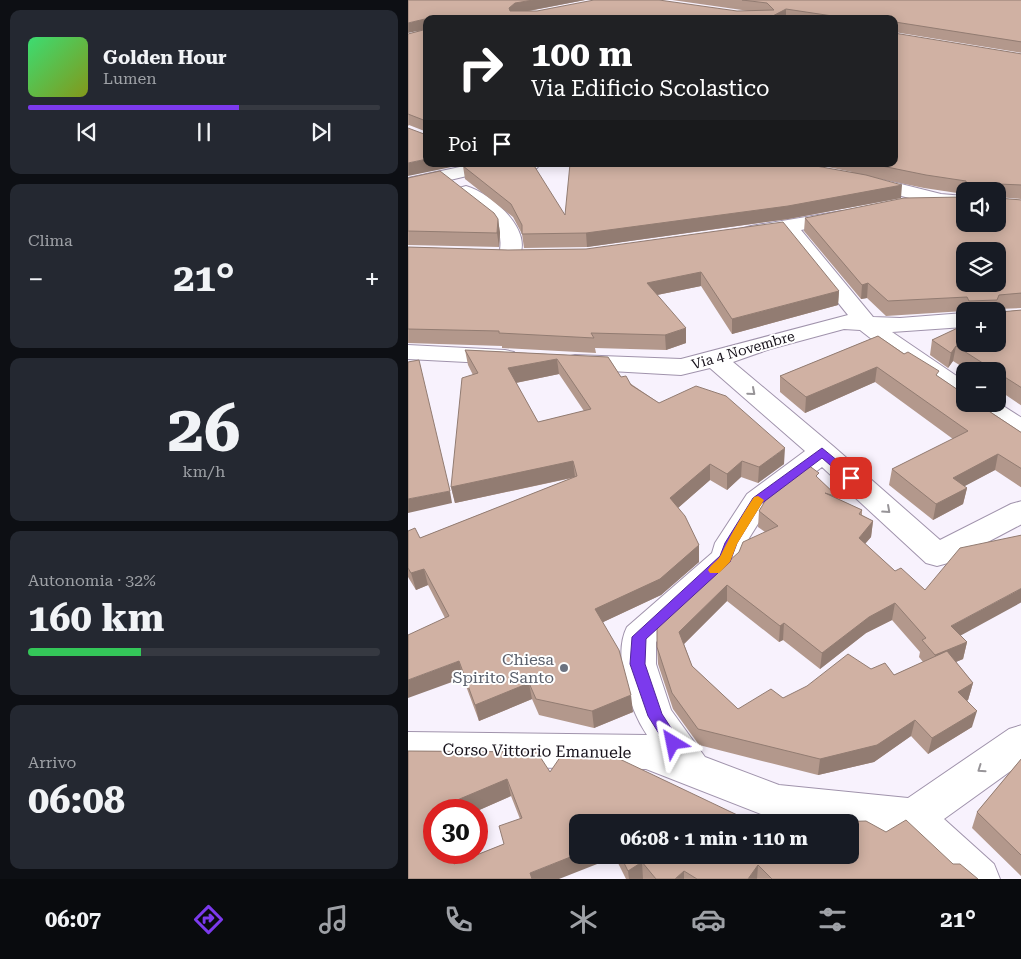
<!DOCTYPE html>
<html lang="it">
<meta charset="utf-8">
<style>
body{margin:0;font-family:"Roboto Serif",serif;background:#242831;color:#f1f3f6;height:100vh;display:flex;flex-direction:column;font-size:19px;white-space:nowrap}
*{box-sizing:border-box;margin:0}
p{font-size:16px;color:#9ea1a6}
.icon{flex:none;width:28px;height:28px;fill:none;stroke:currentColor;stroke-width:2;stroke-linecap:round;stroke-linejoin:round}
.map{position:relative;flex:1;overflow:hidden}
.sheet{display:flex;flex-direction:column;gap:10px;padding:10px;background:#0d0f14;width:408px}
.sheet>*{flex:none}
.banner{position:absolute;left:15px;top:15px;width:475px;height:152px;border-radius:10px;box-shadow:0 2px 12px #0003;background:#202124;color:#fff;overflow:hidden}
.tools{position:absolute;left:548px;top:182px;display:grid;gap:10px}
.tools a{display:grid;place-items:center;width:50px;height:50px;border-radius:10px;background:#171b24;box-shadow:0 2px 12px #0003;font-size:25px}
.speed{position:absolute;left:15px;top:799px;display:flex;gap:10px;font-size:25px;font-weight:700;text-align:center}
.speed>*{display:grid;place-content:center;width:65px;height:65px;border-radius:50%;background:#171b24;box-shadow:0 2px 12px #0003;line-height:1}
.speed .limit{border:8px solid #d22;background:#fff;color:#111}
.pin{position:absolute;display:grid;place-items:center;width:42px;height:42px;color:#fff;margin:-21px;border-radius:10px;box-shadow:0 2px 8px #0006}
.me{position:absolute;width:55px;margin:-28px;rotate:325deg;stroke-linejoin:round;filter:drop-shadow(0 0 4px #0008)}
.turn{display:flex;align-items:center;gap:18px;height:105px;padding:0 25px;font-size:22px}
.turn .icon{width:65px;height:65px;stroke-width:2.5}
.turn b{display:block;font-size:35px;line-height:42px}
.then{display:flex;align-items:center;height:48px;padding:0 25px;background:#0003;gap:10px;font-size:19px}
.big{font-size:38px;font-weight:700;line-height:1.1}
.sheet .tile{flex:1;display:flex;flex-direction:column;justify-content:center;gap:8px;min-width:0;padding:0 18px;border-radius:10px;background:#242831}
.sheet .dial{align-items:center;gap:0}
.dial b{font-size:65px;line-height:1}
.song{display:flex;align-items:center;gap:15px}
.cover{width:60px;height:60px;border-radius:8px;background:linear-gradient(135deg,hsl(140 70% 55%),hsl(70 70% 35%))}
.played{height:5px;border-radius:2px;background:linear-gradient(90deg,#7c3aed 60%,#363941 60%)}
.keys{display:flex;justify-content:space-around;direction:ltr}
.heat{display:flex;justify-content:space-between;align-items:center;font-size:28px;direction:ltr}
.charge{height:8px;border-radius:4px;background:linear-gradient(90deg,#34c759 32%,#363941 0)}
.trip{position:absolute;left:161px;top:814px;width:290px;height:50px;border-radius:10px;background:#171b24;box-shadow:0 2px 12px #0003;font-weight:700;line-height:50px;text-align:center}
.tab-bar{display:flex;height:80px;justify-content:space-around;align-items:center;background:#090b0e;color:#9ea1a6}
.tab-bar .icon{width:35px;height:35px}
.tab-bar .active{color:#7c3aed}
.tab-bar b{font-size:22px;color:#f1f3f6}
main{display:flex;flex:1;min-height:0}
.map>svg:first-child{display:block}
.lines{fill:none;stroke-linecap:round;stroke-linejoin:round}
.minor-casing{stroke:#a093ac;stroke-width:2}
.minor{fill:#fff;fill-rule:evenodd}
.wall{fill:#b3988c;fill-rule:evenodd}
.shaded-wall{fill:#927c72}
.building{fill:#d0b1a3;stroke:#927c72;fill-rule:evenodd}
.oneway{stroke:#979498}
.route{fill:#7c3aed;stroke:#51269a}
.slow{fill:#f59e0b}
.worship-dot{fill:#6b7280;stroke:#fff;stroke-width:2}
.labels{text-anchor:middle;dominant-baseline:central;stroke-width:4;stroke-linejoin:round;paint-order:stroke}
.street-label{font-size:14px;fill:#17121b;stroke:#fff}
.near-worship-label{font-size:16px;fill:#5b616d;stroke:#fff;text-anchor:end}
.near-street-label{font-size:16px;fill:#17121b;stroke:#fff}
</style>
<main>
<section class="sheet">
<div class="tile">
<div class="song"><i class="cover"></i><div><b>Golden Hour</b><p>Lumen</p></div></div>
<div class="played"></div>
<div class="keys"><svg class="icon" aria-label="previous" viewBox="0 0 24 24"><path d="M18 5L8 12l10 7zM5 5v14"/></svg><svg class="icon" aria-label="pause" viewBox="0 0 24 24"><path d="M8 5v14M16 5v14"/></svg><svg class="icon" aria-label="next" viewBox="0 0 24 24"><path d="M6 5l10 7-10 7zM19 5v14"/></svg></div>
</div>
<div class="tile"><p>Clima</p>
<div class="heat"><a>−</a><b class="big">21°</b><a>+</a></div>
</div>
<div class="tile dial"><b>26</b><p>km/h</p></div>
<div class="tile"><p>Autonomia · 32%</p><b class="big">160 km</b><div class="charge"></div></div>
<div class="tile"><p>Arrivo</p><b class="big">06:08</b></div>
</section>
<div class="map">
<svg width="614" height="879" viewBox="0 0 614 879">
<rect width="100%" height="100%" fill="#f8f2fd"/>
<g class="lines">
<defs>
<path id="minor" d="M66 164H132L129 168 123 169 80 171 0 190V178Z
M457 175 533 194 556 196V208L533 206 450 185 448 181 450 177Z
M58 186C83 193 129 232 109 260L102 262 95 260 91 256C100 213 67 219 49 192L51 188Z
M434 211 441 213 444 217 441 221 393 230 465 317 492 318 556 313V327L484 332 556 381V400L547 397 488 358 452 330 436 329 362 349 325 362 425 446 532 540 603 504 614 501V524L540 563 529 566 518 563 414 467 360 508 338 543 329 567 248 642V664L263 710 297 757 371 785 500 798 601 729 614 725V763L536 819 586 864 592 879H541L495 835 442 829V822L371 821 238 769 0 766V732L239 735C222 710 204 656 219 627L304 553 307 543 339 494 397 451 302 368 273 375 167 369 158 367 155 362 158 357 167 355 273 359 440 315 374 233 343 238 336 236 333 232 336 228 343 226Z
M0 345 97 350 106 352 109 357 106 362 97 364 0 359Z
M589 402 614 418V438L604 436 564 410 560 404Z"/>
</defs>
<use href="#minor" class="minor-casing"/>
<use href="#minor" class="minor"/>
</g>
<path class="wall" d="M0 0H177L121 11H341L264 0H614V53L486 32V19H19V164L16 134 19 132 1 125 0 126V34L10 31Z
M614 54V199L590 197V198L614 200V308L588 309V310L592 312 614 310V406L589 389V371H561L545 361 540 368 522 355 524 340 589 311H556V312V311L478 316 459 298 453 299 396 231 397 218 556 197 589 191H556V194L516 188 468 178 493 198 380 219 179 247 116 248 114 234 105 217 57 179 55 166 157 215 444 172 405 164H486Z
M0 178 90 219 92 233 91 247 0 245Z
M0 247 100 250 178 249 431 291 430 305 324 334 293 286 249 295 278 343 258 350 187 348 188 353 94 348V346L0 343Z
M470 336 614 433V488L587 470 556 486 559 488 555 504 525 520 481 485 484 469 545 439 467 382 397 413 372 392V376Z
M57 350 200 357 213 377 251 403 376 464 350 483 333 477 319 490 302 480 270 508 291 545V562L253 595 195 622 225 712 186 728 131 715 124 699 71 721 55 678 37 618 20 585 8 590 0 577V531L12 538 164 478 47 503 43 487 65 375 60 365ZM151 374 176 411 130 422 108 383Z
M411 479 430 497V499L454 510V515L465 521 463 537 457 544 487 571 517 590 552 635 559 642 555 659 548 662 565 683 560 700 559 701 564 727 520 754 503 736 466 762 410 775 291 745 265 709 250 664 249 647 357 532 350 527 351 511ZM319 601 371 642 375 640 412 669 458 633 484 620 512 652 511 657 515 662 486 675 463 669 375 698 330 709 284 666 276 644Z
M0 751 129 752 170 822V855H442L478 832 545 864 570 879H218L207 857 0 879ZM103 796 112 819 96 844 48 863 46 852 26 810H69V811Z
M614 758V877L564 828 569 812Z"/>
<path class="shaded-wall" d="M125 0H177L109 13 102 17 101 8 107 3Z
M378 9V19H359Z
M17 19 19 29 0 33V23Z
M19 159V164H58L0 176V163Z
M494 185 493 198 380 219 179 247 178 233Z
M90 219 92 233 91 247 89 233Z
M293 272V286L239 297V283Z
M460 283 459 298 453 299 454 285Z
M431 291 430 305 324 334V319Z
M278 328V343L258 350 257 335Z
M548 346 545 361 540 368 543 353Z
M149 359 151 374 102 384 100 368Z
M469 367 467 382 397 413 398 397Z
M377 448 376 464 350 483 351 467Z
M590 454 587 470 542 494 545 478Z
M165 461 167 477 47 503 43 487Z
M334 461 333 477 319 490V474Z
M302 464V480L263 514 262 498Z
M559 488 555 504 525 520 528 504Z
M42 491 44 503 0 513V499Z
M465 521 463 537 448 554 451 538Z
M291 545V562L253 595 189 625 187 609Z
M16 569 20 585 8 590 3 573Z
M319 585V601L272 648 271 632Z
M614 588V602L539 643 543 626Z
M487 603 484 620 458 633 412 669 414 653 461 617Z
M376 623 375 640 371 642 372 626Z
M559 642 555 659 524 672 527 655Z
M51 661 55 678 0 698V680Z
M121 683 124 699 71 721 67 705Z
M565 683 560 700 546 708 550 692Z
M223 695 225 712 186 728 184 711Z
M569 711 564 727 520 754 524 738Z
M507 720 503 736 466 762 410 775 412 759Z
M99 779 103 796 69 811V810H36L35 806Z
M44 852H46L52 879 46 864Z
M170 854V855H207V857L151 879H123L122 873Z
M234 862 235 879H221L220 871Z
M350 865 349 879H340Z
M276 871V879H267Z"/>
<path class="building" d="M0 0H125L107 3 101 8 102 11H129L186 0H251L329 11 366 10 359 3 334 0H614V42L487 22 486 23V19H429L431 17 378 9 359 19H19V21L17 19 0 23Z
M19 29V159L0 163V128L16 134 19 133 18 121 0 114V34Z
M486 33 614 54V185L590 184V198L614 200V293L591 295 589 300 561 301 559 297 480 301 460 283 454 285 397 218 496 198 556 197V224H589V191H560L558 181 518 175 464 164H486ZM556 251H589V284H556Z
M64 164H125L157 215 162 164H397L458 175 494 185 380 206 178 233 114 234V225L103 204 55 166Z
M32 171 86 213 90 219 89 233 0 231V178Z
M375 222 431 291 324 319 293 272 239 283 278 328 257 335 183 333 186 338 91 333V331L0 329V247L100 250 178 249Z
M590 309 592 312 614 310V388L548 346 543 353 524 340 556 325V344H589V311H585Z
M470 336 496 354 500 352 531 371 528 375 556 394V404H570L614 433V469L590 454 545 478 559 488 528 504 484 469 560 431 469 367 398 397 372 376Z
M57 350 200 357 213 377 218 376 223 385 251 403 288 386 318 396 377 448 351 467 334 461 319 474 302 464 262 498 277 516 291 545 252 579 187 609 211 650 223 695 184 711 128 699 121 683 67 705 51 661 0 680V635L41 616 16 569 3 573 0 568V531L7 528 12 538 169 476 165 461 43 487 54 378 70 373ZM149 359 183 409 130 422 100 368Z
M11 360 42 491 0 499V362Z
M400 465 411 473 408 476 430 497 417 493 454 510 451 514 465 521 451 538 487 571 493 568 517 590 552 548 614 535V588L543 626 559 642 527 655 514 640 518 638 487 603 461 617 414 653 376 623 372 626 319 585 271 632 284 666 330 709 363 689 375 698 399 686 440 654 463 669 477 663 486 675 539 651 565 683 550 692 569 711 524 738 507 720 469 745 412 759 290 729 264 693 249 647V626L331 552 335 542 370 526 351 511 362 493Z
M0 751 129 752 142 772 155 753H199L344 822H170V854L122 873 124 879H0ZM99 779 114 818 91 826 96 844 46 864 44 852H26V810H36L35 806Z
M614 758V856L569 812Z
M364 817 401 822H361Z
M498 820 545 864H552L570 879H364L350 865 340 879H289L276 871 267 879H248L234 862 220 871 212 855H442V822H426L458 821 478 832Z"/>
<defs><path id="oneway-chevron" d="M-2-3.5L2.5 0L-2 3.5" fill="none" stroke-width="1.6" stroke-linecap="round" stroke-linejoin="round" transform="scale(1.25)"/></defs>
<g class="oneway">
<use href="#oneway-chevron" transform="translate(344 392) rotate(41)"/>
<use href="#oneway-chevron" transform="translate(479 510) rotate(42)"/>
<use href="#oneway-chevron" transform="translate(573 769) rotate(145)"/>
</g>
<path class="route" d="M414 448 447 475V480H439L414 458 353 504 329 543 322 562 238 639 237 664 254 714 273 743 271 748 265 750 260 748 240 716 222 664 224 637 312 556 317 543 345 498Z"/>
<path class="slow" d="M350 496 356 500 329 544 322 562 311 573H302L300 570C303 564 310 561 313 555 323 534 333 517 346 497Z"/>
<circle class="worship-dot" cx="156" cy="668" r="5"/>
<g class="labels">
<g class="street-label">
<text transform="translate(335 350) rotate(-16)">Via 4 Novembre</text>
</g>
<g class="near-worship-label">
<text x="146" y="659">Chiesa<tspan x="146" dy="18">Spirito Santo</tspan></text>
</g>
<g class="near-street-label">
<text transform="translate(129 751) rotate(1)">Corso Vittorio Emanuele</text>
</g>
</g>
</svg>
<div class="tools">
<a><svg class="icon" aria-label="sound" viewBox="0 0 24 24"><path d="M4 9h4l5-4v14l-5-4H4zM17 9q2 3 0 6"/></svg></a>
<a><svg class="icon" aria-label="layers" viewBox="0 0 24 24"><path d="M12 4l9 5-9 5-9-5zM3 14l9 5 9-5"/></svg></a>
<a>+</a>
<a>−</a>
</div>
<div class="speed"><div class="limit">30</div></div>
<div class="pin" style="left:443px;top:478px;background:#d93025"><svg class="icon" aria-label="arrive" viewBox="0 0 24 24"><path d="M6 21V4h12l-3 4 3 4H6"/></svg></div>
<svg class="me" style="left:265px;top:743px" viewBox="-20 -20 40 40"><path d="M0-17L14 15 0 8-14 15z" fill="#7c3aed" stroke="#fff" stroke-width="4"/></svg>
<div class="trip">06:08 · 1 min · 110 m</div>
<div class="banner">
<div class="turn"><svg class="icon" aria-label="right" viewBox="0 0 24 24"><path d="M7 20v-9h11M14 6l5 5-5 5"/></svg><div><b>100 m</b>Via Edificio Scolastico</div></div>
<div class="then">Poi<svg class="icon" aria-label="arrive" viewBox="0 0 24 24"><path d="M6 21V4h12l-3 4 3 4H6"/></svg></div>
</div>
</div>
</main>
<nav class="tab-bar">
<b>06:07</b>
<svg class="icon active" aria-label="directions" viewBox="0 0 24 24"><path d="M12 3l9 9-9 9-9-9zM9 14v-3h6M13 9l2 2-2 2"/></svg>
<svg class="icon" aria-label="music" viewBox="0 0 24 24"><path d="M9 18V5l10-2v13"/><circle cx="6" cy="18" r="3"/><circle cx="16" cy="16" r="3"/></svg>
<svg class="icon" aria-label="phone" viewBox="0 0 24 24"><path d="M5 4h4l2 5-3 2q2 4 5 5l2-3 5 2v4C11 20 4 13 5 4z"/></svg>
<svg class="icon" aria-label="climate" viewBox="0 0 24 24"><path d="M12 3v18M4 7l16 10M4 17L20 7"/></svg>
<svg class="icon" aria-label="car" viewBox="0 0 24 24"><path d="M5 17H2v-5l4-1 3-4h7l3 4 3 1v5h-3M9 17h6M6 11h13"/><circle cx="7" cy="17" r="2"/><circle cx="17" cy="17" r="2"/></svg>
<svg class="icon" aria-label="filters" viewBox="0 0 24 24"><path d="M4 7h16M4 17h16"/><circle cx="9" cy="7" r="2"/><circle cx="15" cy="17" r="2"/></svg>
<b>21°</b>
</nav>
